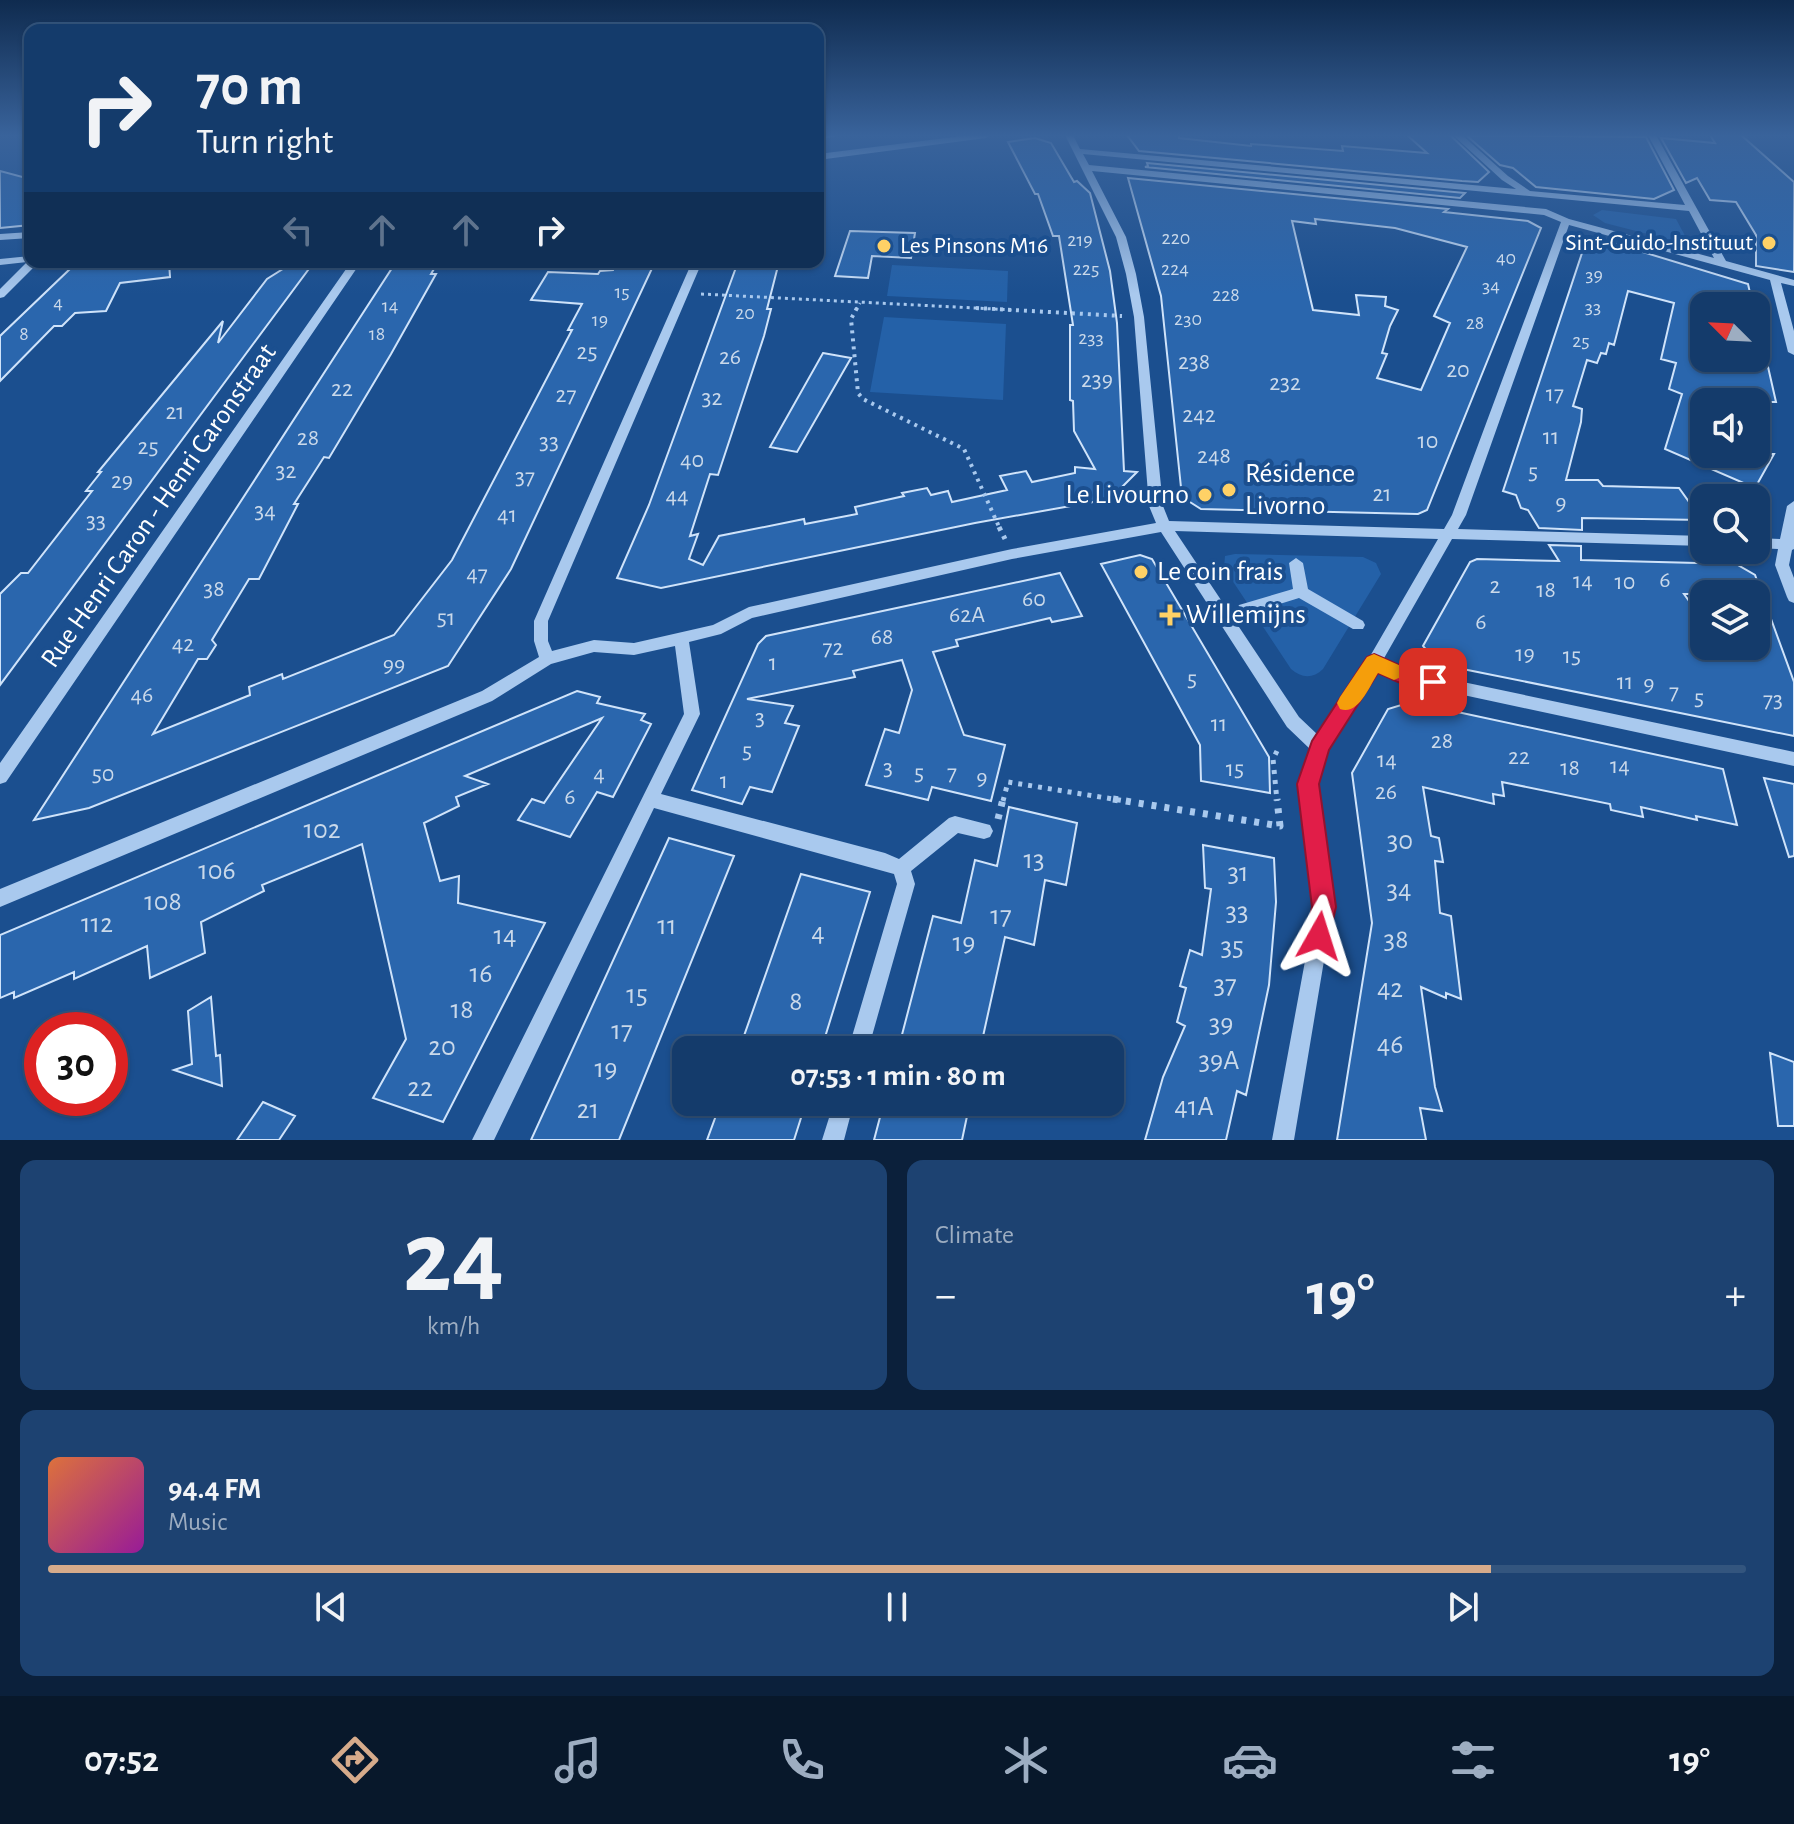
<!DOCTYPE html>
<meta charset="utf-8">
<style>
body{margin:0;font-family:"Alegreya Sans",sans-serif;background:#1d4271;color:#f1f3f6;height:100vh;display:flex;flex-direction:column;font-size:30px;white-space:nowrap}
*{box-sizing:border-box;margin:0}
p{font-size:26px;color:#9dadc1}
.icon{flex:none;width:44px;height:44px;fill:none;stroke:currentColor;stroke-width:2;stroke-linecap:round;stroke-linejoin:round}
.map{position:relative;height:1140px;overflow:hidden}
.sheet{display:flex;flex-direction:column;gap:20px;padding:20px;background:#0b203b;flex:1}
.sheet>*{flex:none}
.guide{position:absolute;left:24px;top:24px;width:800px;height:244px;border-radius:16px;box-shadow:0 2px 6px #0004,0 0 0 2px #33557e;background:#143b6b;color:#f1f3f6;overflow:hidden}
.needle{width:52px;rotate:294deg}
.fabs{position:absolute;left:1690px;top:292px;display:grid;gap:16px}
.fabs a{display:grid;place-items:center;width:80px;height:80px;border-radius:16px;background:#143b6b;box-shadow:0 2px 6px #0004,0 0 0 2px #33557e;font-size:40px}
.speed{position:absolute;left:24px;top:1012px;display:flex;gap:16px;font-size:40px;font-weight:700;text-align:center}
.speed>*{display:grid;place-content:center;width:104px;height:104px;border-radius:50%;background:#143b6b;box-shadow:0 2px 6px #0004,0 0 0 2px #33557e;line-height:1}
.speed .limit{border:12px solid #d22;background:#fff;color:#111}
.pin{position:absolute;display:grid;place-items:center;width:68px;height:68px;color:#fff;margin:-34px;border-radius:16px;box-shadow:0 4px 12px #0006}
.me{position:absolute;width:88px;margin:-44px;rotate:6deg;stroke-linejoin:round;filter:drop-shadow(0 0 6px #0008)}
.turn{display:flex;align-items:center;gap:28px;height:168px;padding:0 40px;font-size:36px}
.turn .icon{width:104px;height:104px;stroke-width:2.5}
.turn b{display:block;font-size:56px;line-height:68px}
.lanes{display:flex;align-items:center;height:76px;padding:0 40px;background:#0003;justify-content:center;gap:40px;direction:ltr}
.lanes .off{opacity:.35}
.big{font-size:60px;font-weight:700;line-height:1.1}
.sheet .widget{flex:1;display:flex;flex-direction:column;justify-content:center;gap:12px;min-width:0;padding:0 28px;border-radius:16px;background:#1d4271}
.sheet .dial{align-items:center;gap:0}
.dial b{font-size:104px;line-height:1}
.song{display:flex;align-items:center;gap:24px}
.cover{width:96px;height:96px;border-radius:12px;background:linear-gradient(135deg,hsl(20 70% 55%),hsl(300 70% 35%))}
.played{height:8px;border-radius:4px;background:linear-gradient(90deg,#d6ab8b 85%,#33557e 85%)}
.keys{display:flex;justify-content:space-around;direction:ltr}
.heat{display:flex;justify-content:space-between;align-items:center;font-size:44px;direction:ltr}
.sheet .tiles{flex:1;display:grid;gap:20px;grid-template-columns:1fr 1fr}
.widget:last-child{grid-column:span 2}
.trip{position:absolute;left:672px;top:1036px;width:452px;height:80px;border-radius:16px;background:#143b6b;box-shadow:0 2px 6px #0004,0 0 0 2px #33557e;font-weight:700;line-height:80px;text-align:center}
.tab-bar{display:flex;height:128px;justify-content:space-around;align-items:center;background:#08182b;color:#9dadc1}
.tab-bar .icon{width:56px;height:56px}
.tab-bar .on{color:#d6ab8b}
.tab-bar b{font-size:36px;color:#f1f3f6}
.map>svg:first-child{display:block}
.green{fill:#2461a8}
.building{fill:#2a66ad;stroke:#cfe3fa;stroke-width:2;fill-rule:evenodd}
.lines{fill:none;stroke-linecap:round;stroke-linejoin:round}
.path-far3{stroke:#a9c9ee;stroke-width:3;stroke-dasharray:3 4;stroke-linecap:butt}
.path-far2{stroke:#a9c9ee;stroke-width:4;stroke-dasharray:3 5;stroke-linecap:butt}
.path-far1{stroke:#a9c9ee;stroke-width:5;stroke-dasharray:4 6;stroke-linecap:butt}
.path{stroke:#a9c9ee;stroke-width:7;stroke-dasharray:5 8;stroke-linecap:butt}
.minor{fill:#a9c9ee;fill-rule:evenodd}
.route{fill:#e11d48;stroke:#92132f;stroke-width:2}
.slow{fill:#f59e0b}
.poi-dot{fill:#ffd166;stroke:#1b4f8f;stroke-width:3}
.labels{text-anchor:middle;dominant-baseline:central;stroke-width:8;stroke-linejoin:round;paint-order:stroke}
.far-number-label{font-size:20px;fill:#cad9ea}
.far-poi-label{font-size:24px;fill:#fff;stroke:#1b4f8f;text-anchor:end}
.number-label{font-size:24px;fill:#cad9ea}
.poi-label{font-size:28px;fill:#fff;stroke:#1b4f8f;text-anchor:start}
.street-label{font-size:28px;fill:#fff;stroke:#1b4f8f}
.near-number-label{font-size:28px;fill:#cad9ea}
</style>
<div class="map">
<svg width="1794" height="1140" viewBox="0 0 1794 1140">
<rect width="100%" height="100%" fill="#1b4f8f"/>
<path class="green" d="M1602 210 1676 219 1690 245 1605 223 1593 215Z
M892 265 1008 271 1007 302 887 296Z
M884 317 1006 324 1003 400 870 392Z
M1235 554 1363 557 1376 563 1381 574 1323 669C1313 679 1301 678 1291 669L1224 568 1225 556Z"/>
<path class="building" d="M1127 135H1179V138L1251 146V144L1343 151 1342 146 1427 153 1407 135H1450L1489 172 1478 182 1462 181 1139 151Z
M1466 135 1646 137 1674 190 1654 199 1536 187 1513 168 1500 165Z
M1710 135H1741L1794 182V272L1756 266V235L1736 202 1710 200 1697 178 1686 183 1661 138 1715 143Z
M1035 138 1051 143 1074 182 1077 181 1090 193 1110 271 1117 323 1124 471 1137 472 1110 499 975 523 661 588 617 578 649 505 738 262H779L767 309H771L764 336 718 475 710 474 690 536 698 534 689 559 703 565 719 536 804 519 805 524 857 514 855 507 904 496 902 493 927 488 931 495 948 491 952 502 1007 490 1000 476 1026 471 1032 482 1075 473V467L1095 469 1074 431 1073 401 1070 400V325H1073L1059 236H1053L1038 194H1035L1008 142Z
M1147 163 1465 193 1460 198 1145 167 1148 166Z
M0 171 30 179V225L0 228Z
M1128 178 1448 209 1444 212 1528 221 1541 228 1427 510 1418 514 1201 509 1182 497 1161 296ZM1315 219 1395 228 1467 247 1434 316 1450 323 1421 390 1377 378 1387 354 1382 353 1390 326 1398 310 1385 306 1386 297 1356 295 1359 315 1313 310 1292 221 1316 224Z
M850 231 915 233 911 258 872 256 868 278 835 276Z
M1600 239 1748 284 1753 306H1704V358H1766L1776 402H1704V454H1774L1755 488 1665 449 1682 394 1669 389 1676 363 1661 359 1674 303 1628 291 1614 345 1609 343 1606 354 1601 353 1597 363 1587 360 1573 406 1582 409 1581 422 1566 480H1598L1603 486 1679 488 1702 520 1582 518V530L1539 528 1528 510 1521 508 1516 495 1503 491 1586 241Z
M97 262H169L170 277 120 283 106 311 75 313 62 326H54L0 381V336L71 268Z
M294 262H314L0 685V594L21 573H28L92 491H86L101 472H98L223 321 218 343 267 279Z
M396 262H438L431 274H436L391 354 329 458 324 457 294 504H298L259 579H249L212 640 216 645 207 659H198L153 734 250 695 249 687 282 674 283 679 394 635 452 560 572 330H568L582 304 531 300 548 272 598 274 600 271 613 270 617 262H655L511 569 448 666 89 808 34 820Z
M823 353 851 358 797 452 770 447Z
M1549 545 1581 546V560L1736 564 1755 575 1794 682V736L1438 664 1423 646 1470 562 1477 559 1559 561ZM1684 594H1756V646H1704V622Z
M1140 555 1152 559 1269 757 1270 793 1201 781 1200 745 1101 564Z
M1060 573 1082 616 1052 622 1050 618 956 640 958 646 933 652 964 735 1005 745 991 801 932 787 928 800 866 785 885 729 899 733 912 690 902 660 853 671 855 677 747 699 793 706 785 723 799 726 772 792 750 787 742 804 692 790 758 644 766 636Z
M577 691 600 697 597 703 645 714 641 720 651 724 613 797 597 792 570 837 518 820 532 799 544 803 602 718 465 776 488 784 456 797 459 806 424 823 440 881 459 876 458 903 545 923 443 1122 373 1098 406 1039 362 844 262 885 264 891 201 922 205 953 150 978 147 946 74 979V972L14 998V992L0 998V935Z
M1411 702 1723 769 1737 825 1696 816 1697 820 1641 807 1643 817 1611 810 1610 804 1502 782 1504 796 1493 794 1494 804 1423 787 1431 836 1439 838 1443 862 1435 861 1440 913 1451 916 1461 999 1446 993V998L1421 987 1435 1087 1442 1111 1420 1108 1426 1140H1337L1372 923 1352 773 1388 709Z
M1764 778 1794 784V856L1789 857Z
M1009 807 1077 823 1066 885 1045 880 1034 945 1005 937 980 1050H898L933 916 961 923 975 860 997 866Z
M669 838 734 856 619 1140H531Z
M1203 845 1274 858 1276 902 1269 985 1246 1095 1237 1091 1226 1140H1145L1163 1077 1185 1026 1177 1022 1186 988 1180 986 1190 950 1202 955 1211 889 1205 888Z
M801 874 870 892 821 1050H739Z
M211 997 216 1056 220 1055 222 1086 174 1070 192 1064 188 1011Z
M1770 1053 1794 1062V1126H1778Z
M263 1102 295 1116 279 1140H237Z
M721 1102H806L794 1140H707Z
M884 1102H970L962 1140H874Z"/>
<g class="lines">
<path class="path-far3" d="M701 294 1014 310
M856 310 860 303"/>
<path class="path-far2" d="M857 308 851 319 858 393 863 399 964 449 1000 529
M976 308 1122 316"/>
<path class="path-far1" d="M999 527 1005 539
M1277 751 1273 759 1277 801
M1003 801 1008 782 1125 801"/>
<path class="path" d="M1113 799 1280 826 1277 799
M998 819 1003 799"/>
<path class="minor" d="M818 135H841L818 140Z
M970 135H990L986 138 818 160V154Z
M1065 135H1073L1080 149 1516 189 1502 180 1453 135H1462L1508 176 1530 191 1685 205 1648 135H1656L1726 261 1794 280V286L1781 283 1794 331V355L1788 352 1770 280 1569 225 1466 515 1458 529 1704 536V546L1452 539 1383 660 1406 670 1794 752V766L1403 682 1377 670 1326 749 1316 784 1333 907 1294 1140H1272L1315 907 1300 784 1310 749 1287 727 1161 532 1012 559 752 618 721 634 689 642 700 714 661 794 885 853 899 859 949 818 955 816 990 825 993 831 990 837 984 839 958 833 911 871 915 884 868 1050H848L897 884 894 874 654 808 494 1140H472L684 714 675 646 634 655 594 652 551 664 492 701 0 907V889L482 691 539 657 534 641V621L692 262H702L548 621V641L552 651 594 640 634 643 713 625 749 607 1012 549 1156 523 1149 506 1134 317 1126 274 1116 237ZM1083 154 1689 211 1714 258 1569 219 1546 209 1089 165ZM1092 171 1544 215 1561 222 1452 515 1444 529 1169 521 1163 506 1144 317 1136 274 1126 237ZM1175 531 1438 539 1369 658 1318 735 1299 717Z
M30 232V238L0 240V234Z
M30 256V262H38L37 264 4 297 0 298V289L27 262 0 265V259Z
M351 262H361L6 782 0 784V763Z
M1794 501V549L1792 550 1789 565 1794 578V603L1789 601 1787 597 1775 565 1778 549 1756 548V538L1780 539 1787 506Z
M1296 558 1303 563 1308 589 1363 621 1365 625 1363 629H1353L1299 598 1244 615 1239 613 1237 609 1239 605 1293 589 1289 563Z
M834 1102H854L844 1140H822Z"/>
</g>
<linearGradient id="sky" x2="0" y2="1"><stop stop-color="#0f2b4f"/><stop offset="0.46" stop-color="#39639b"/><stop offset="1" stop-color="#39639b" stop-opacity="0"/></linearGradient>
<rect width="1794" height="294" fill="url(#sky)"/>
<path class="route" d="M1374 654 1406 668 1440 676 1443 682 1440 688C1421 695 1395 681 1378 673L1329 750 1319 784 1336 907 1327 945 1319 948 1310 945 1307 936 1312 907 1297 784 1312 741 1367 657Z"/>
<path class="slow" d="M1374 654 1401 666 1404 672 1401 677 1394 680 1378 673C1369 687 1358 716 1340 709L1337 703 1340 697 1367 657Z"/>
<g class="poi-dot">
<circle cx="1769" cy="243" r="8"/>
<circle cx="884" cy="246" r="8"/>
<circle cx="1229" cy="490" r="8"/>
<circle cx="1205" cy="495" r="8"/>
<circle cx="1141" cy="572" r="8"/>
<path d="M1166 603h8v8h8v8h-8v8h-8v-8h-8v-8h8z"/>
</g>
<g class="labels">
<g class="far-number-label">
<text x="1176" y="238">220</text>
<text x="1080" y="240">219</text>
<text x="1506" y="258">40</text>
<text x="1086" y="269">225</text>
<text x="1175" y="269">224</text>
<text x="1594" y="275">39</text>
<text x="1491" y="286">34</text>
<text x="622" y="292">15</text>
<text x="1226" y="295">228</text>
<text x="58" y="303">4</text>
<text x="390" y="306">14</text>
<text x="1593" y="307">33</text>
<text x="745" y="313">20</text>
<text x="1188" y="319">230</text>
<text x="600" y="320">19</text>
<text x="1475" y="323">28</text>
<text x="24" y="334">8</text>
<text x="377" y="334">18</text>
<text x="1091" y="338">233</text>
<text x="1581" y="341">25</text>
</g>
<g class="far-poi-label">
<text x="1753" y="243">Sint-Guido-Instituut</text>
<text x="900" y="246" text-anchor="start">Les Pinsons M16</text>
</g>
<g class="number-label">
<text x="587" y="352">25</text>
<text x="730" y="357">26</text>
<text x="1194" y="362">238</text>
<text x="1458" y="370">20</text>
<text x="1097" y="380">239</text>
<text x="1285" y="383">232</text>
<text x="342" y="389">22</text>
<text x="1555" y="394">17</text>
<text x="566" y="395">27</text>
<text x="712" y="398">32</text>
<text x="175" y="412">21</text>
<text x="1199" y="415">242</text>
<text x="1551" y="437">11</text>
<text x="308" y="438">28</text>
<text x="1428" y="441">10</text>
<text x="549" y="442">33</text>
<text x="148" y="447">25</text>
<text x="1214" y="456">248</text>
<text x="692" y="460">40</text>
<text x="286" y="471">32</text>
<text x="1533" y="472">5</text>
<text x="525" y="477">37</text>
<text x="122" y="481">29</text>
<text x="1382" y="494">21</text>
<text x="677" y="496">44</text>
<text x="1561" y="503">9</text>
<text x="265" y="511">34</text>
<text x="507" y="515">41</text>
<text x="96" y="521">33</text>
<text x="477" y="574">47</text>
<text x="1665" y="580">6</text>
<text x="1583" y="581">14</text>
<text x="1625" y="582">10</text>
<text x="1495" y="586">2</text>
<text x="214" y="589">38</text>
<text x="1546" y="590">18</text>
<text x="1034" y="599">60</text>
<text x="967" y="615">62A</text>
<text x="446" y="618">51</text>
<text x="1481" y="622">6</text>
<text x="882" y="637">68</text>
<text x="183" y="644">42</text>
<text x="833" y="648">72</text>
<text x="1525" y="654">19</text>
<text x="1572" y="656">15</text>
<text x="773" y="663">1</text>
<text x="394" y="665">99</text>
<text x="1192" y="679">5</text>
<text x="1625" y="682">11</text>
<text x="1649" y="684">9</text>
<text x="1674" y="692">7</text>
<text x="142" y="695">46</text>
<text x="1699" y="698">5</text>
<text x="1773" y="700">73</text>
<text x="760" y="718">3</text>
<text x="1219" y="724">11</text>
<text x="1442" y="741">28</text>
<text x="747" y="751">5</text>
<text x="1519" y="757">22</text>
<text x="1387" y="760">14</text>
<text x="1620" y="766">14</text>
<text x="888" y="768">3</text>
<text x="1570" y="768">18</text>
<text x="1235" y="769">15</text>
<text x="919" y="773">5</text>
<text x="952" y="773">7</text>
<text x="103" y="774">50</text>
<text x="599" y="774">4</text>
<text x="982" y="778">9</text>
<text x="724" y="781">1</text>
<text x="1386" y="792">26</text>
<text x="570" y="797">6</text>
</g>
<g class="poi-label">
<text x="1245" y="474">Résidence<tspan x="1245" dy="32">Livorno</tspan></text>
<text x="1189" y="495" text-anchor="end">Le Livourno</text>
<text x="1157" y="572">Le coin frais</text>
<text x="1186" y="615">Willemijns</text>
</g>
<g class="street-label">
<text transform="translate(159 506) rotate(-55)">Rue Henri Caron - Henri Caronstraat</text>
</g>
<g class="near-number-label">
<text x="322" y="830">102</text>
<text x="1400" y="841">30</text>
<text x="1034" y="860">13</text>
<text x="217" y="871">106</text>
<text x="1238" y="873">31</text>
<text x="1399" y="890">34</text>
<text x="163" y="902">108</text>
<text x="1237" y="912">33</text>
<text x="1001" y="916">17</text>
<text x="97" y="924">112</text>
<text x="667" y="926">11</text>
<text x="818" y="933">4</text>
<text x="505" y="936">14</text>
<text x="1396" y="940">38</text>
<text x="964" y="943">19</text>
<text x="1232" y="947">35</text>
<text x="481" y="974">16</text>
<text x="1225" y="985">37</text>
<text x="1390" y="989">42</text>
<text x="637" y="995">15</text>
<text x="796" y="1002">8</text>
<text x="462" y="1010">18</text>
<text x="1221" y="1024">39</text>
<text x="622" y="1031">17</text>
<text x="1390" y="1045">46</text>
<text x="442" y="1047">20</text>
<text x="1219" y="1061">39A</text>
<text x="606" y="1069">19</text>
<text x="420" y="1088">22</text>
<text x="1194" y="1107">41A</text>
<text x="588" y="1110">21</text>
</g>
</g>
</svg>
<div class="fabs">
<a><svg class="needle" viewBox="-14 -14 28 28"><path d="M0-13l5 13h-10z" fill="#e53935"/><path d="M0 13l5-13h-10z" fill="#9dadc1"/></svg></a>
<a><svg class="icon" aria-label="sound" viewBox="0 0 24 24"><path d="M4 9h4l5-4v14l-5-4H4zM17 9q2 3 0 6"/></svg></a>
<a><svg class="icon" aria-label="search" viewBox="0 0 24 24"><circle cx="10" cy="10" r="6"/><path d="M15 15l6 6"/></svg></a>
<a><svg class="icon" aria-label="layers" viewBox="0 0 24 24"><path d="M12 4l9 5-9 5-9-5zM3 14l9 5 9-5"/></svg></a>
</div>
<div class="speed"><div class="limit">30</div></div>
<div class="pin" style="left:1433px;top:682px;background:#d93025"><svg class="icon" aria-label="arrive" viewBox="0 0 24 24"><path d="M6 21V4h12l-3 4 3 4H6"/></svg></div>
<svg class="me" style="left:1319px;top:936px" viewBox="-20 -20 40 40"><path d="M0-17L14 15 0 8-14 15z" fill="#e11d48" stroke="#fff" stroke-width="4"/></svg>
<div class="trip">07:53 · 1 min · 80 m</div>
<div class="guide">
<div class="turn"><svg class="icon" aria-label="right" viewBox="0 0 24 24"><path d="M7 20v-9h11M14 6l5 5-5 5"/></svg><div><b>70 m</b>Turn right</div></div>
<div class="lanes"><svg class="icon off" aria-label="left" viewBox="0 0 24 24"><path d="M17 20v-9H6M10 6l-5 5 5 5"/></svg><svg class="icon off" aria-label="ahead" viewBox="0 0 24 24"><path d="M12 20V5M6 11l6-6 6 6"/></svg><svg class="icon off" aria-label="ahead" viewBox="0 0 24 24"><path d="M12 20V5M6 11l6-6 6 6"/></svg><svg class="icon" aria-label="right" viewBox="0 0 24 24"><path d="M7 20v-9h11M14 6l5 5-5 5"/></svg></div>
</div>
</div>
<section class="sheet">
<div class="tiles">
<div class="widget dial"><b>24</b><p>km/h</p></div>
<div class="widget"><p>Climate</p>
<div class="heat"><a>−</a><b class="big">19°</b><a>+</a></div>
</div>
<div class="widget">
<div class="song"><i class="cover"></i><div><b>94.4 FM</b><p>Music</p></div></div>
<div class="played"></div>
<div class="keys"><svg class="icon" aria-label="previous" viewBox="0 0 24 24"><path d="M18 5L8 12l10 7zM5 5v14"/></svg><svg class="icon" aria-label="pause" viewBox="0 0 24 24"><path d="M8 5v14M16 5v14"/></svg><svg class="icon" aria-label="next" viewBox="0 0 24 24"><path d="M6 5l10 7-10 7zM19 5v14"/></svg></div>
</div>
</div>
</section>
<nav class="tab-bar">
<b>07:52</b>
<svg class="icon on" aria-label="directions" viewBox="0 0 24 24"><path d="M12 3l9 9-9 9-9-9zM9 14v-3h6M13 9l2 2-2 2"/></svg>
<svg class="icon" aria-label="music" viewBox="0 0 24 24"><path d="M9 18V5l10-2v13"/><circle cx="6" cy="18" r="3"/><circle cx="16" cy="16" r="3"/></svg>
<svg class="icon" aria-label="phone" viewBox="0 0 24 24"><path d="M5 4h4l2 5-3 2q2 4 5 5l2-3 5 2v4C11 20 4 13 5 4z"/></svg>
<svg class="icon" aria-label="climate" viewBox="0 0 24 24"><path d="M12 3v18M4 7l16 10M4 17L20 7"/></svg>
<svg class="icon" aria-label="car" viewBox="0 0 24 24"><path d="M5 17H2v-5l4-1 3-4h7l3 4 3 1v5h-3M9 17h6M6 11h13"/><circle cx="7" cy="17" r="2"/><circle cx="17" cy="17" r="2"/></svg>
<svg class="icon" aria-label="filters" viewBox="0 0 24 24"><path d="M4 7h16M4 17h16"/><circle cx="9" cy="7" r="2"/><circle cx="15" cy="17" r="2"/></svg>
<b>19°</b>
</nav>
